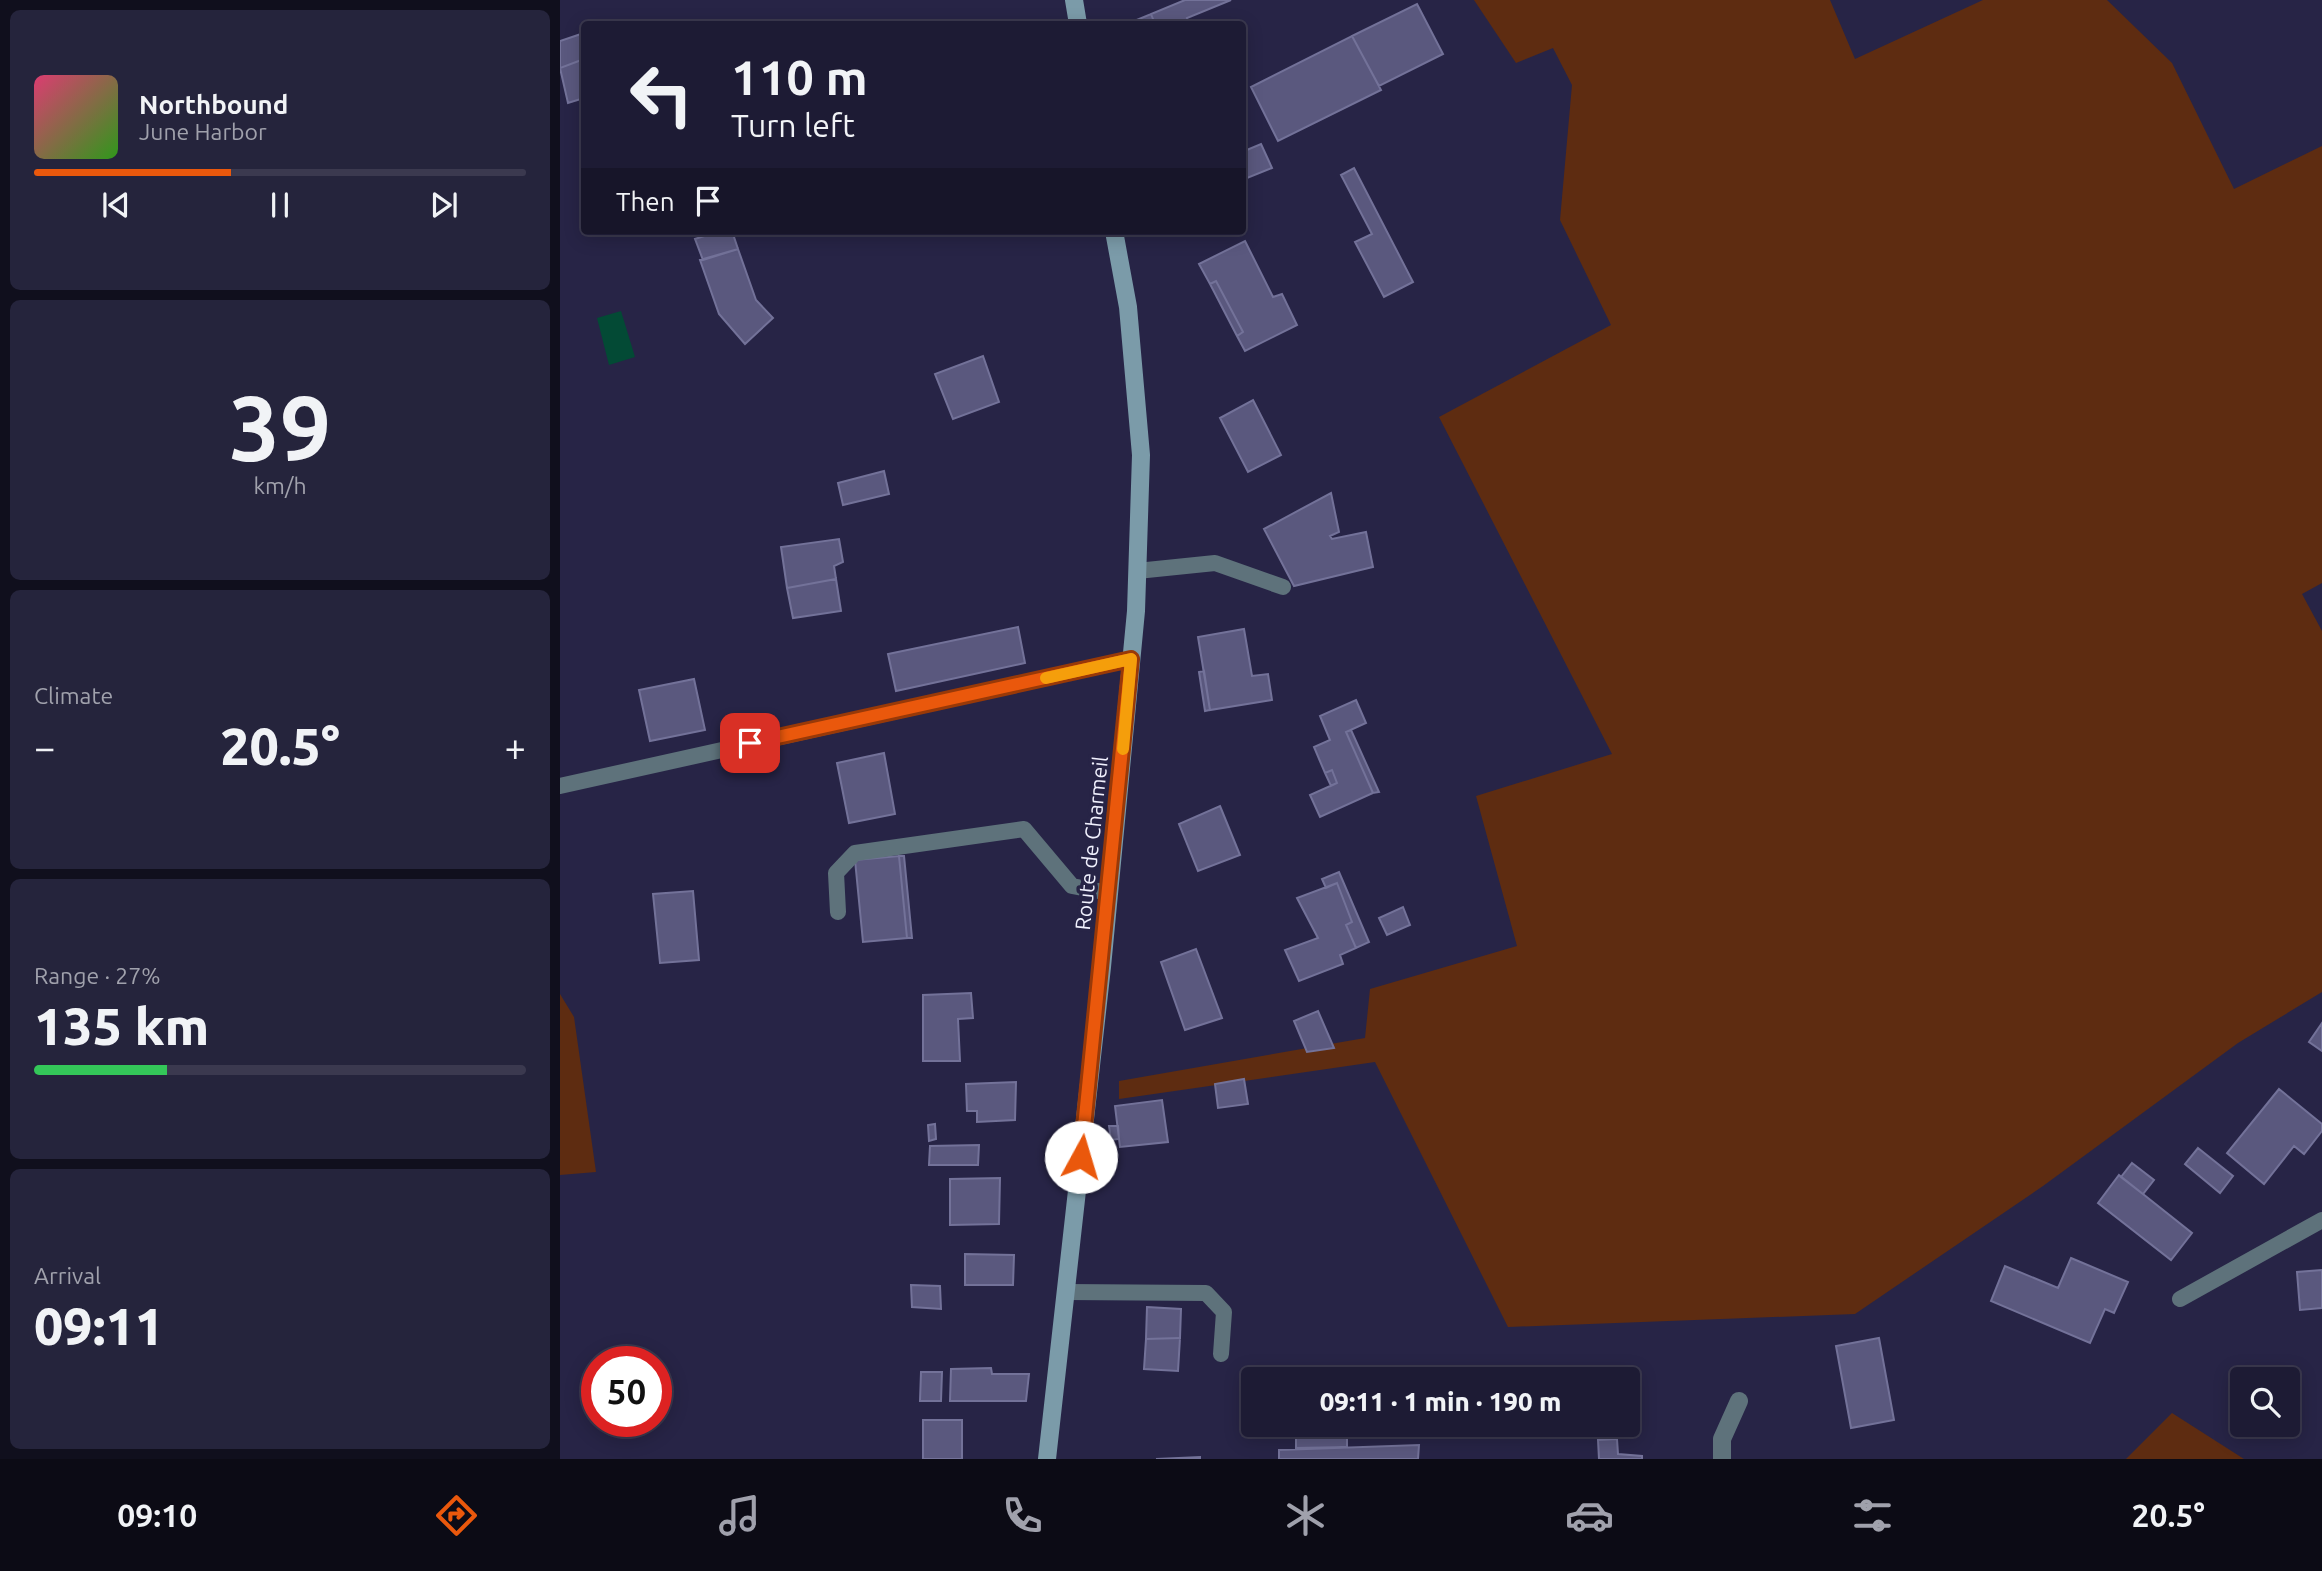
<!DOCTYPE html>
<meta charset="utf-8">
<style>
body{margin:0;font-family:Ubuntu,sans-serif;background:#25243c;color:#f1f3f6;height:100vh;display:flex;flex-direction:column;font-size:26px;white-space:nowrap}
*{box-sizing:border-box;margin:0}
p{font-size:23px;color:#a0a1ac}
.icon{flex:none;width:38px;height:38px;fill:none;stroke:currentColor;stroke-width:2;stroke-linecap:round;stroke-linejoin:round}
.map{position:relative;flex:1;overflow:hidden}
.details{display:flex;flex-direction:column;gap:10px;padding:10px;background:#100f1d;width:560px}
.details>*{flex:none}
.hud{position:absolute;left:21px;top:21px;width:665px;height:214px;border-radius:7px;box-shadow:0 4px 18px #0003,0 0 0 2px #3b394f;background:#1d1b34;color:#f1f3f6;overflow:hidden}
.buttons{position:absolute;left:1670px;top:1367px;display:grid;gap:14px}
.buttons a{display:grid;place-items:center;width:70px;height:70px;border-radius:7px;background:#1d1b34;box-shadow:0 4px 18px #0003,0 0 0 2px #3b394f;font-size:35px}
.speed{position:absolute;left:21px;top:1346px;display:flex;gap:14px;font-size:35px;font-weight:700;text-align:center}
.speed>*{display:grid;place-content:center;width:91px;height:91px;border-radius:50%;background:#1d1b34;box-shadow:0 4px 18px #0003,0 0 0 2px #3b394f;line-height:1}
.speed .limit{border:10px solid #d22;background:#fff;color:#111}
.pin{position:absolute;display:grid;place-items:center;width:60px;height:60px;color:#fff;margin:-30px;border-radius:14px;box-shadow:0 4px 10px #0006}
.me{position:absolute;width:77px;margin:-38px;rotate:6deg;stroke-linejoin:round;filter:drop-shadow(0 0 5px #0008)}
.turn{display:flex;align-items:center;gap:24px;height:147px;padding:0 35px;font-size:32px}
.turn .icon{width:91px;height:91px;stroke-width:2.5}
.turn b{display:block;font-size:49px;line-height:60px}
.then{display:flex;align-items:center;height:66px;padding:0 35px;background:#0003;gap:14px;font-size:26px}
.big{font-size:52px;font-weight:800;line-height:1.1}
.details .card{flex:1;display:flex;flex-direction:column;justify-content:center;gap:10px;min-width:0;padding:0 24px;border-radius:10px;background:#25243c}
.details .dial{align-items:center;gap:0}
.dial b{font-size:91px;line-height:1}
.song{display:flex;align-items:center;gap:21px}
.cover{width:84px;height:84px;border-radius:10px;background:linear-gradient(135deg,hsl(340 70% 55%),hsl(110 70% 35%))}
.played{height:7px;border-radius:4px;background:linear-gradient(90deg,#ea580c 40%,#3b394f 40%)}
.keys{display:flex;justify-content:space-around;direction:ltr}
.heat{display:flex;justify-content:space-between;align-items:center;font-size:38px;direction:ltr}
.charge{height:10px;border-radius:5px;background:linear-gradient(90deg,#34c759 27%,#3b394f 0)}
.trip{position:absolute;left:681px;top:1367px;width:399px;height:70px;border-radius:7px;background:#1d1b34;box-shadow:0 4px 18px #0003,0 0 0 2px #3b394f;font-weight:800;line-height:70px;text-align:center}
.dock{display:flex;height:112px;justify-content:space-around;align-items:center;background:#0c0b15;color:#a0a1ac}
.dock .icon{width:49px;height:49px}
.dock .current{color:#ea580c}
.dock b{font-size:32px;color:#f1f3f6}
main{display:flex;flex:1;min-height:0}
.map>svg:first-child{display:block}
.green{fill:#5e2c11}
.water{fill:#034a35}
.building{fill:#5a587e;stroke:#737299;stroke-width:2}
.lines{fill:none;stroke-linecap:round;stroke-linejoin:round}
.lane{stroke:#5e727b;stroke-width:16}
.street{stroke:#5e727b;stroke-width:18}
.secondary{stroke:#7b9ba9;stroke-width:18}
.route-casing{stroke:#983908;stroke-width:18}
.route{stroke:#ea580c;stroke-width:12}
.slow{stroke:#f59e0b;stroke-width:12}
.labels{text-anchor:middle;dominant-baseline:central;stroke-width:7;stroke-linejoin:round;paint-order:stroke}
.street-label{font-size:21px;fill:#f1f1fe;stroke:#272446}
</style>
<main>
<section class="details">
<div class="card">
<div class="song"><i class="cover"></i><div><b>Northbound</b><p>June Harbor</p></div></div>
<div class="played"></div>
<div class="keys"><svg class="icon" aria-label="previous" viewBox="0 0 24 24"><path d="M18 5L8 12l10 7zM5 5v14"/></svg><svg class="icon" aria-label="pause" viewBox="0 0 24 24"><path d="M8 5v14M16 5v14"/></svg><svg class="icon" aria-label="next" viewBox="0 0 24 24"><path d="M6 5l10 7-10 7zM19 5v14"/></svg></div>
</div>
<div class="card dial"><b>39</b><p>km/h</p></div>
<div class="card"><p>Climate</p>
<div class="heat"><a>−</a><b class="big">20.5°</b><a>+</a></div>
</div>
<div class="card"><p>Range · 27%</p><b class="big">135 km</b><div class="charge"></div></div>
<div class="card"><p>Arrival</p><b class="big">09:11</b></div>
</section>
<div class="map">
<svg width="1762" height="1459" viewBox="0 0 1762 1459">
<rect width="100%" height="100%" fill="#272446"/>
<path class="green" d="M914 0H1270L1295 59 1423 0H1547L1612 63 1674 189 1762 146V583L1742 594 1762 631V992L1678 1043 1483 1186 1295 1314 948 1327 815 1062 559 1099V1081L805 1038 810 989 957 946 916 796 1052 754 879 417 1051 325 1000 220 1012 85 993 48 956 63Z
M0 994 14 1017 36 1172 0 1175Z
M1612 1413 1684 1459H1566Z"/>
<path class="water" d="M61 311 75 357 49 365 37 318Z"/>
<path class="building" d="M625 0H671L627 18 630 24H595L591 14Z
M857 4 883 54 819 86 792 36Z
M591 14 595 24H567Z
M24 33V59L0 68V41Z
M792 36 821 90 718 141 691 87Z
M24 59V98L8 103 0 68Z
M701 144 712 168 682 180V152Z
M794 168 853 282 824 297 795 242 812 234 781 175Z
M160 231H172L178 249 143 260 135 239Z
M685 241 713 297 722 294 737 325 685 351 677 336 683 332 656 281 650 284 639 264Z
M178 249 196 300 213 318 185 344 159 314 140 260Z
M656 281 683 332 677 336 650 284Z
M423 356 439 402 393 419 375 374Z
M693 400 721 455 688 472 660 418Z
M324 471 329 494 283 505 278 483Z
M771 493 779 532 770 536 772 539 806 532 813 567 734 586 704 529Z
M279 539 283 562 274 566 276 579 227 588 221 547Z
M276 579 281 611 233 618 227 588Z
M458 627 465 663 336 691 328 654Z
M684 629 692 676 708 674 712 700 650 710 638 637Z
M644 671 650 710 645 711 639 672Z
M134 679 145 730 90 741 79 690Z
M796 700 806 723 786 732 813 793 760 817 750 795 777 783 772 770 765 773 754 747 770 740 760 716Z
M791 730 819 792 813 793 786 732Z
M324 753 335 814 289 823 277 763Z
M772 770 777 783 771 786 765 773Z
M660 806 680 855 638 871 619 824Z
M339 856 347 938 303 942 295 860Z
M339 856H344L352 938H347Z
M779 872 809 942 796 948 786 925 792 922 777 883 766 888 762 879Z
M777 883 792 922 786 925 796 948 780 955 783 964 739 981 725 950 758 938 737 898Z
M133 891 139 960 100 963 93 894Z
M843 907 850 925 827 935 819 918Z
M636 949 662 1018 625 1030 601 962Z
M411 993 413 1018 398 1019 400 1061H363V995Z
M758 1011 774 1048 747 1052 734 1021Z
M1762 1023V1051L1749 1042Z
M684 1079 688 1104 658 1108 655 1084Z
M456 1082 455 1120 417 1122V1111H407L406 1084Z
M1719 1089 1762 1124V1131L1744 1154 1734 1146 1704 1184 1667 1153Z
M602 1100 608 1142 560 1147 555 1106Z
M375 1124 376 1139 369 1141 368 1125Z
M549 1126H558L559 1139 551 1140Z
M419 1145 418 1165H369L370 1146Z
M1638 1148 1673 1176 1660 1193 1625 1164Z
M1572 1163 1594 1180 1583 1194 1561 1177Z
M1559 1175 1632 1233 1611 1260 1538 1203Z
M440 1178 439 1224 390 1225V1179Z
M405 1254 454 1255 453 1285H405Z
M1511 1258 1568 1282 1554 1313 1545 1309 1530 1343 1431 1301 1445 1266 1498 1288Z
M1762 1270V1308L1740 1310 1737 1272Z
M351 1285 380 1286 381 1309 352 1307Z
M587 1307 621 1309 620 1338 586 1339Z
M620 1338 618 1371 584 1369 586 1339Z
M1319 1338 1334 1420 1291 1428 1276 1346Z
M431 1368 432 1374H469L466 1401H390L391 1369Z
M361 1372H382L381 1401H360Z
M363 1420H402V1459H363Z
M736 1424H787V1447L736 1448Z
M1057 1439 1058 1454 1082 1456V1459H1039L1038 1440Z
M859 1445 858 1459H719V1450Z
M640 1457V1459H596Z"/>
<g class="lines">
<path class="lane" d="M577 571 655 563 723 587
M0 786 571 659
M278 912 276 873 295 853 464 829 512 886 549 893
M506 1292 646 1293 664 1312 661 1354
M1620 1299 1762 1220"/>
<path class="street" d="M1162 1459V1439L1179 1401"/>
<path class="secondary" d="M514 0 518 24
M487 1459 542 967 576 611 581 455 568 307 554 231"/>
</g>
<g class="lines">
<defs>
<path id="route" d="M190 743 571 659 521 1157"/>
</defs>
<use href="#route" class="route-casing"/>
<use href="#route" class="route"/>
<path class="slow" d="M486 678 571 659 563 749"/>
</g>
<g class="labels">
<g class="street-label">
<text transform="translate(531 843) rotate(-84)">Route de Charmeil</text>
</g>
</g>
</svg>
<div class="buttons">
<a><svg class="icon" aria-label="search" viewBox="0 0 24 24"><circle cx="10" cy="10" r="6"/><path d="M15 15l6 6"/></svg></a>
</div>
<div class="speed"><div class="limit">50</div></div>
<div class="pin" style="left:190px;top:743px;background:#d93025"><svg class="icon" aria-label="arrive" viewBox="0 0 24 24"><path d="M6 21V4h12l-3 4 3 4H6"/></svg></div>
<svg class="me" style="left:521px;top:1157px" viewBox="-20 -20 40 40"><circle r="19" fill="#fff"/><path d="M0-13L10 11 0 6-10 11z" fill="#ea580c"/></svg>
<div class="trip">09:11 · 1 min · 190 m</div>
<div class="hud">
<div class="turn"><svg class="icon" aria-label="left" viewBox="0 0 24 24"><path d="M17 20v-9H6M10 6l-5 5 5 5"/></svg><div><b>110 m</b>Turn left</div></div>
<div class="then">Then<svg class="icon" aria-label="arrive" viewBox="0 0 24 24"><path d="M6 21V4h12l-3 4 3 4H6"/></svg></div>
</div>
</div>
</main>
<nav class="dock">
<b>09:10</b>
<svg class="icon current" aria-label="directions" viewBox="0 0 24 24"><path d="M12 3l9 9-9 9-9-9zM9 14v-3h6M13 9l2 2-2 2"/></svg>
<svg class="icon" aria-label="music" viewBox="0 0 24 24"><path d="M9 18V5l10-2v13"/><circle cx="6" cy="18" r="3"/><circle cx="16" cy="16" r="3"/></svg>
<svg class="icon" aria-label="phone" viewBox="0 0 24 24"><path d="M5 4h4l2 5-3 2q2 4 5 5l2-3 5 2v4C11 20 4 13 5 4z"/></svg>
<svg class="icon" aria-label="climate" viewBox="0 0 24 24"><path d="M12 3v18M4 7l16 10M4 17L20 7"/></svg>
<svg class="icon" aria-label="car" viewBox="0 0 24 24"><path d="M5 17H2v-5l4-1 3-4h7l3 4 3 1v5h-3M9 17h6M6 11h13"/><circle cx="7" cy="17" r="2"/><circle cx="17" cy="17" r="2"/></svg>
<svg class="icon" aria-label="filters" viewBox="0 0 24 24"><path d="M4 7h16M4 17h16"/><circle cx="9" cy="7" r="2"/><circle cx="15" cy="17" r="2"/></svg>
<b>20.5°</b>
</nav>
